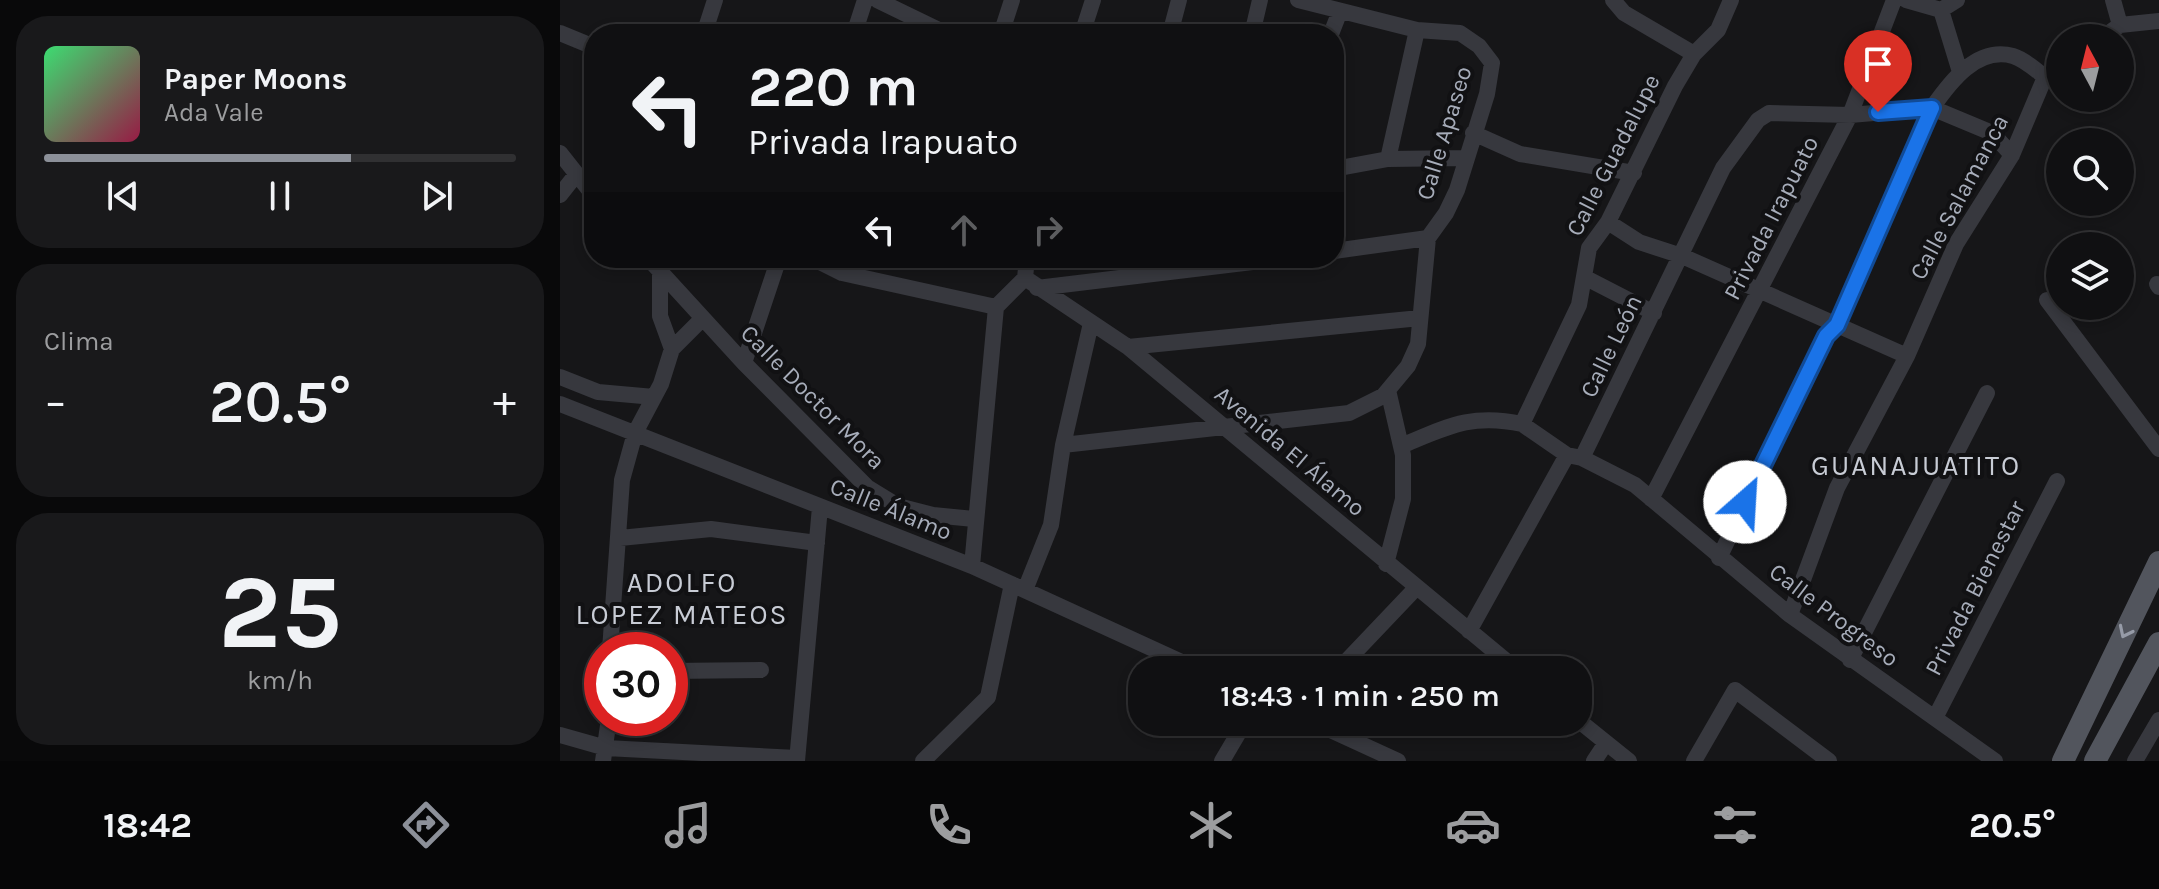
<!DOCTYPE html>
<html lang="es">
<meta charset="utf-8">
<style>
body{margin:0;font-family:Karla,sans-serif;background:#19191b;color:#f1f3f6;height:100vh;display:flex;flex-direction:column;font-size:30px;white-space:nowrap}
*{box-sizing:border-box;margin:0}
p{font-size:26px;color:#9c9d9f}
.icon{flex:none;width:44px;height:44px;fill:none;stroke:currentColor;stroke-width:2;stroke-linecap:round;stroke-linejoin:round}
.map{position:relative;flex:1;overflow:hidden}
.details{display:flex;flex-direction:column;gap:16px;padding:16px;background:#09090a;width:560px}
.details>*{flex:none}
.hud{position:absolute;left:24px;top:24px;width:760px;height:244px;border-radius:32px;box-shadow:0 4px 12px #0003,0 0 0 2px #303032;background:#101012;color:#f1f3f6;overflow:hidden}
.needle{width:52px;rotate:353deg}
.buttons{position:absolute;left:1486px;top:24px;display:grid;gap:16px}
.buttons a{display:grid;place-items:center;width:88px;height:88px;border-radius:50%;background:#101012;box-shadow:0 4px 12px #0003,0 0 0 2px #303032;font-size:40px}
.speed{position:absolute;left:24px;top:632px;display:flex;gap:16px;font-size:40px;font-weight:700;text-align:center}
.speed>*{display:grid;place-content:center;width:104px;height:104px;border-radius:50%;background:#101012;box-shadow:0 4px 12px #0003,0 0 0 2px #303032;line-height:1}
.speed .limit{border:12px solid #d22;background:#fff;color:#111}
.pin{position:absolute;display:grid;place-items:center;width:68px;height:68px;color:#fff;margin:-82px -34px;border-radius:50% 50% 50% 0;rotate:-45deg;box-shadow:0 0 8px #0007}
.pin .icon{rotate:45deg}
.me{position:absolute;width:88px;margin:-44px;rotate:26deg;stroke-linejoin:round;filter:drop-shadow(0 0 6px #0008)}
.turn{display:flex;align-items:center;gap:28px;height:168px;padding:0 32px;font-size:36px}
.turn .icon{width:104px;height:104px;stroke-width:2.5}
.turn b{display:block;font-size:56px;line-height:68px}
.lanes{display:flex;align-items:center;height:76px;padding:0 32px;background:#0003;justify-content:center;gap:40px;direction:ltr}
.lanes .off{opacity:.35}
.big{font-size:60px;font-weight:600;line-height:1.1}
.details .tile{flex:1;display:flex;flex-direction:column;justify-content:center;gap:12px;min-width:0;padding:0 28px;border-radius:32px;background:#19191b}
.details .dial{align-items:center;gap:0}
.dial b{font-size:104px;line-height:1}
.song{display:flex;align-items:center;gap:24px}
.cover{width:96px;height:96px;border-radius:12px;background:linear-gradient(135deg,hsl(140 70% 55%),hsl(340 70% 35%))}
.played{height:8px;border-radius:4px;background:linear-gradient(90deg,#8c9099 65%,#303032 65%)}
.keys{display:flex;justify-content:space-around;direction:ltr}
.heat{display:flex;justify-content:space-between;align-items:center;font-size:44px;direction:ltr}
.trip{position:absolute;left:568px;top:656px;width:464px;height:80px;border-radius:32px;background:#101012;box-shadow:0 4px 12px #0003,0 0 0 2px #303032;font-weight:600;line-height:80px;text-align:center}
.tabs{display:flex;height:128px;justify-content:space-around;align-items:center;background:#060607;color:#9c9d9f}
.tabs .icon{width:56px;height:56px}
.tabs .on{color:#8c9099}
.tabs b{font-size:36px;color:#f1f3f6}
main{display:flex;flex:1;min-height:0}
.map>svg:first-child{display:block}
.lines{fill:none;stroke-linecap:round;stroke-linejoin:round}
.minor{stroke:#37383e;stroke-width:16}
.major{stroke:#52555d;stroke-width:22}
.oneway{stroke:#969ba7}
.route-casing{stroke:#114b97;stroke-width:20}
.route{stroke:#1a73e8;stroke-width:14}
.labels{text-anchor:middle;dominant-baseline:central;stroke-width:8;stroke-linejoin:round;paint-order:stroke}
.street-label{font-size:24px;fill:#a7adba;stroke:#111113}
.quarter-label{font-size:28px;letter-spacing:2px;fill:#c8ccd5;stroke:#111113}
</style>
<main>
<section class="details">
<div class="tile">
<div class="song"><i class="cover"></i><div><b>Paper Moons</b><p>Ada Vale</p></div></div>
<div class="played"></div>
<div class="keys"><svg class="icon" aria-label="previous" viewBox="0 0 24 24"><path d="M18 5L8 12l10 7zM5 5v14"/></svg><svg class="icon" aria-label="pause" viewBox="0 0 24 24"><path d="M8 5v14M16 5v14"/></svg><svg class="icon" aria-label="next" viewBox="0 0 24 24"><path d="M6 5l10 7-10 7zM19 5v14"/></svg></div>
</div>
<div class="tile"><p>Clima</p>
<div class="heat"><a>−</a><b class="big">20.5°</b><a>+</a></div>
</div>
<div class="tile dial"><b>25</b><p>km/h</p></div>
</section>
<div class="map">
<svg width="1599" height="761" viewBox="0 0 1599 761">
<rect width="100%" height="100%" fill="#161618"/>
<g class="lines">
<path class="minor" d="M317 0 387 34
M1053 0 1064 13 1134 54
M1171 0 1158 30 1134 54 1115 86 1048 222 1029 248 1019 305 962 424 1007 455 1022 458 1075 485 1230 615 1435 761
M1346 0 1381 10 1397 0
M1553 0 1560 25
M1381 10 1400 72
M0 33 34 47
M144 34 155 0
M294 34 305 0
M441 34 452 0
M522 34 533 0
M610 34 619 0
M692 34 700 0
M771 34 780 11
M1542 38 1560 25 1599 21
M913 133 960 154 1074 173
M0 153 34 196
M828 159 857 30
M774 169 828 159 905 158
M0 195 15 176
M1048 222 1079 242 1122 256 1347 356
M774 251 868 238
M88 258 184 363 307 487 338 506 373 515 414 519
M252 258 282 273 436 307
M100 272V316L112 349
M465 278 568 347 957 670
M1026 278 1094 313
M1597 284 1599 287
M477 288 725 258
M1487 300 1599 449
M568 347 860 318
M184 363 219 258
M0 377 38 392 94 397
M0 404 412 566 639 670
M503 445 789 413 823 396 848 366 858 344 868 238 886 213 897 190 927 94 932 63 919 46 900 33 857 30 738 0
M841 446C887 427 911 413 962 424
M1022 458 1163 168 1198 120 1209 113 1290 115 1372 108 1432 133 1452 155
M1091 499 1290 115 1334 0
M60 538 151 529 257 543
M1159 558 1266 336 1277 325 1372 108C1390 82 1417 46 1453 56 1464 59 1476 70 1485 77
M826 564 843 499V455L828 390
M412 566 436 307 465 278 467 258
M465 590 491 525 503 445 531 323
M1230 615 1277 488 1347 356 1396 244 1452 155 1485 77 1500 67
M909 631 1007 455
M50 650 62 480 75 433 101 384 112 349 142 319
M1290 660 1427 393
M778 670 856 588
M110 671 201 670
M1376 716 1497 481
M1018 720 1069 761
M753 722 838 761
M0 735 46 748 237 758
M43 761 49 718
M237 761 260 507
M363 761 428 697 452 584
M662 761 685 722
M1034 761 1046 743
M1134 761 1175 690 1269 761
M1575 761 1599 720"/>
<path class="major" d="M1503 761 1599 562
M1535 761 1599 643"/>
</g>
<defs><path id="oneway-chevron" d="M-2-3.5L2.5 0L-2 3.5" fill="none" stroke-width="1.6" stroke-linecap="round" stroke-linejoin="round" transform="scale(2)"/></defs>
<use class="oneway" href="#oneway-chevron" transform="translate(1565 632) rotate(116)"/>
<g class="lines">
<defs>
<path id="route" d="M1185 502 1266 336 1277 325 1372 108 1318 112"/>
</defs>
<use href="#route" class="route-casing"/>
<use href="#route" class="route"/>
</g>
<g class="labels">
<g class="street-label">
<text transform="translate(884 133) rotate(-73)">Calle Apaseo</text>
<text transform="translate(1053 155) rotate(-63)">Calle Guadalupe</text>
<text transform="translate(1399 197) rotate(-62)">Calle Salamanca</text>
<text transform="translate(1211 218) rotate(-63)">Privada Irapuato</text>
<text transform="translate(1051 346) rotate(-64)">Calle León</text>
<text transform="translate(253 397) rotate(45)">Calle Doctor Mora</text>
<text transform="translate(730 451) rotate(40)">Avenida El Álamo</text>
<text transform="translate(331 509) rotate(22)">Calle Álamo</text>
<text transform="translate(1415 588) rotate(-63)">Privada Bienestar</text>
<text transform="translate(1274 615) rotate(37)">Calle Progreso</text>
</g>
<g class="quarter-label">
<text x="1356" y="465">GUANAJUATITO</text>
<text x="122" y="582">ADOLFO<tspan x="122" dy="32">LOPEZ MATEOS</tspan></text>
</g>
</g>
</svg>
<div class="buttons">
<a><svg class="needle" viewBox="-14 -14 28 28"><path d="M0-13l5 13h-10z" fill="#e53935"/><path d="M0 13l5-13h-10z" fill="#9c9d9f"/></svg></a>
<a><svg class="icon" aria-label="search" viewBox="0 0 24 24"><circle cx="10" cy="10" r="6"/><path d="M15 15l6 6"/></svg></a>
<a><svg class="icon" aria-label="layers" viewBox="0 0 24 24"><path d="M12 4l9 5-9 5-9-5zM3 14l9 5 9-5"/></svg></a>
</div>
<div class="speed"><div class="limit">30</div></div>
<div class="pin" style="left:1318px;top:112px;background:#d93025"><svg class="icon" aria-label="arrive" viewBox="0 0 24 24"><path d="M6 21V4h12l-3 4 3 4H6"/></svg></div>
<svg class="me" style="left:1185px;top:502px" viewBox="-20 -20 40 40"><circle r="19" fill="#fff"/><path d="M0-13L10 11 0 6-10 11z" fill="#1a73e8"/></svg>
<div class="trip">18:43 · 1 min · 250 m</div>
<div class="hud">
<div class="turn"><svg class="icon" aria-label="left" viewBox="0 0 24 24"><path d="M17 20v-9H6M10 6l-5 5 5 5"/></svg><div><b>220 m</b>Privada Irapuato</div></div>
<div class="lanes"><svg class="icon" aria-label="left" viewBox="0 0 24 24"><path d="M17 20v-9H6M10 6l-5 5 5 5"/></svg><svg class="icon off" aria-label="ahead" viewBox="0 0 24 24"><path d="M12 20V5M6 11l6-6 6 6"/></svg><svg class="icon off" aria-label="right" viewBox="0 0 24 24"><path d="M7 20v-9h11M14 6l5 5-5 5"/></svg></div>
</div>
</div>
</main>
<nav class="tabs">
<b>18:42</b>
<svg class="icon on" aria-label="directions" viewBox="0 0 24 24"><path d="M12 3l9 9-9 9-9-9zM9 14v-3h6M13 9l2 2-2 2"/></svg>
<svg class="icon" aria-label="music" viewBox="0 0 24 24"><path d="M9 18V5l10-2v13"/><circle cx="6" cy="18" r="3"/><circle cx="16" cy="16" r="3"/></svg>
<svg class="icon" aria-label="phone" viewBox="0 0 24 24"><path d="M5 4h4l2 5-3 2q2 4 5 5l2-3 5 2v4C11 20 4 13 5 4z"/></svg>
<svg class="icon" aria-label="climate" viewBox="0 0 24 24"><path d="M12 3v18M4 7l16 10M4 17L20 7"/></svg>
<svg class="icon" aria-label="car" viewBox="0 0 24 24"><path d="M5 17H2v-5l4-1 3-4h7l3 4 3 1v5h-3M9 17h6M6 11h13"/><circle cx="7" cy="17" r="2"/><circle cx="17" cy="17" r="2"/></svg>
<svg class="icon" aria-label="filters" viewBox="0 0 24 24"><path d="M4 7h16M4 17h16"/><circle cx="9" cy="7" r="2"/><circle cx="15" cy="17" r="2"/></svg>
<b>20.5°</b>
</nav>
